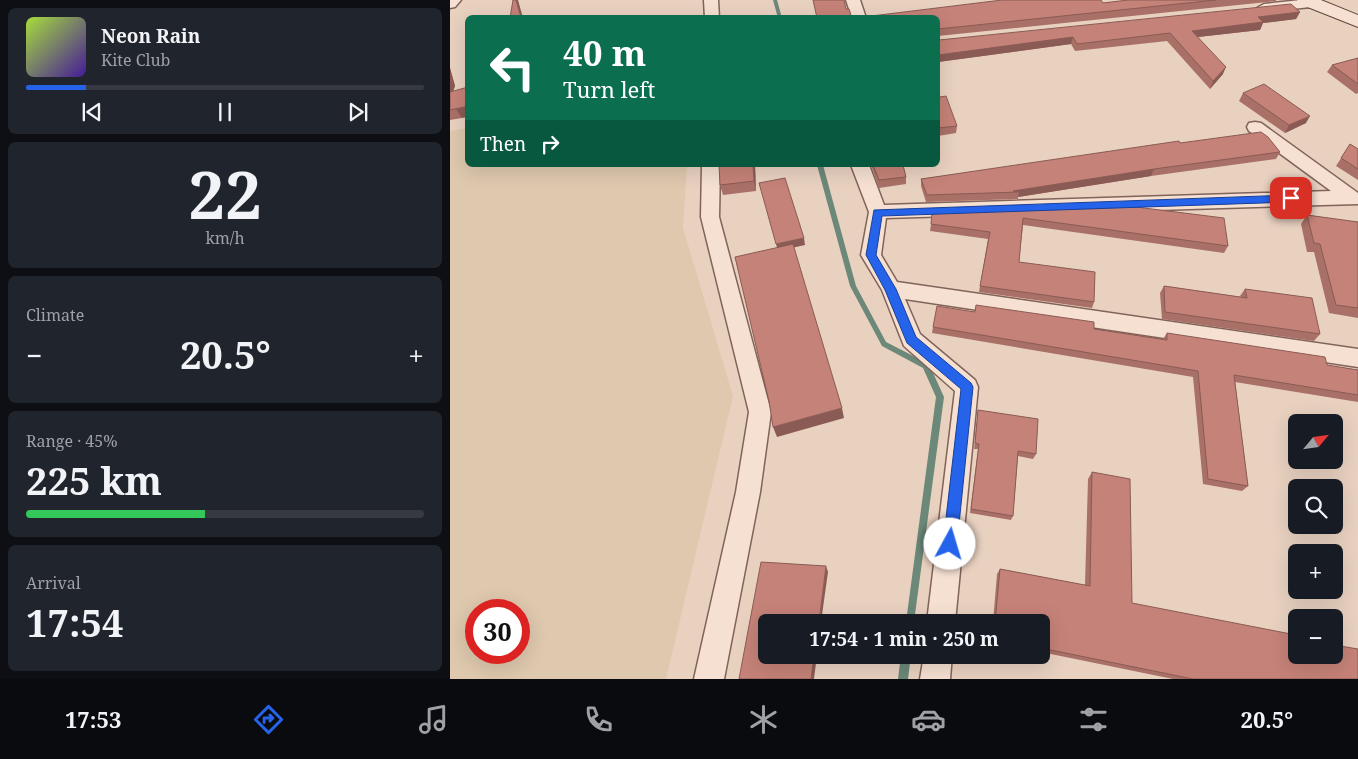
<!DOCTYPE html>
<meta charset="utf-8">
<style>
body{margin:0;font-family:"Noto Serif",serif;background:#20242c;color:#f1f3f6;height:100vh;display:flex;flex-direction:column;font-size:19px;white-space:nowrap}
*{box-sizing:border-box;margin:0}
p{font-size:16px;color:#9ea1a6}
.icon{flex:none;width:28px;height:28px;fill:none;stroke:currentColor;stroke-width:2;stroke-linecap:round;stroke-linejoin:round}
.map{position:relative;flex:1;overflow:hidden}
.side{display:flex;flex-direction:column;gap:8px;padding:8px;background:#0d0f14;width:450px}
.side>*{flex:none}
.top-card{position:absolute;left:15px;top:15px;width:475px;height:152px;border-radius:8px;box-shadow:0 5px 20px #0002;background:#0b6e4f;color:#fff;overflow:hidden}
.needle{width:32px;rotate:61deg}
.tools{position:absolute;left:838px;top:414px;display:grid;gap:10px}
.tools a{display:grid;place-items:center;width:55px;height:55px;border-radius:8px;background:#171b24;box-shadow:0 5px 20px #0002;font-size:25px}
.speed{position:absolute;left:15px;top:599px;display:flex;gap:10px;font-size:25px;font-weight:700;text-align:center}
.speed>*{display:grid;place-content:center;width:65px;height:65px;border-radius:50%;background:#171b24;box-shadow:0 5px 20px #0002;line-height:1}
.speed .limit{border:8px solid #d22;background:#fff;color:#111}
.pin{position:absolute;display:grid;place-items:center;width:42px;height:42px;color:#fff;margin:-21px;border-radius:10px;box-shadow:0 2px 8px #0006}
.me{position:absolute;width:55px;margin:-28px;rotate:6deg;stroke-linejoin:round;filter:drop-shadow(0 0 4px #0008)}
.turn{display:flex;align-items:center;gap:18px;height:105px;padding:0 15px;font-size:22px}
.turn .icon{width:65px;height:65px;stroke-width:2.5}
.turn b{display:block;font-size:35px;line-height:42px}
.then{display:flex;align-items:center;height:48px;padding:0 15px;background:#0003;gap:10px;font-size:19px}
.big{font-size:38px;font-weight:700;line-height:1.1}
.side .card{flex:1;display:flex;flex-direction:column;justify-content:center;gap:8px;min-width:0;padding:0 18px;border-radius:8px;background:#20242c}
.side .dial{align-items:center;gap:0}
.dial b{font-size:65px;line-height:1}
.song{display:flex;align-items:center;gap:15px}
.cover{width:60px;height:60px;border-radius:8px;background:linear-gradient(135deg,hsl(80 70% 55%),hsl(260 70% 35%))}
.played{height:5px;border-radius:2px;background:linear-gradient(90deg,#2563eb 15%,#363941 15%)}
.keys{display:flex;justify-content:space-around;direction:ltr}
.heat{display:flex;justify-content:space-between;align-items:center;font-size:28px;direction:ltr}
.charge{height:8px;border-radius:4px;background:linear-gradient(90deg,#34c759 45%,#363941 0)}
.trip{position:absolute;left:308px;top:614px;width:292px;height:50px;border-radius:8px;background:#171b24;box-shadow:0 5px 20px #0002;font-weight:700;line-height:50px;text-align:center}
.tab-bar{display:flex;height:80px;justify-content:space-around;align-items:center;background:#090b0e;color:#9ea1a6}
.tab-bar .icon{width:35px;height:35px}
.tab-bar .on{color:#2563eb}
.tab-bar b{font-size:22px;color:#f1f3f6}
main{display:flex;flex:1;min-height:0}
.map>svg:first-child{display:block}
.farmland{fill:#dec8ae;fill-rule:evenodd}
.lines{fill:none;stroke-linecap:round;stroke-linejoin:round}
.stream{fill:#6b8878;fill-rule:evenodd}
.street-casing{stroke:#816359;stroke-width:3}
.secondary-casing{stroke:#62453d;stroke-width:2}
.street{fill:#f5e0d2;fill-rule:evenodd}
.secondary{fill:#f5e0d2;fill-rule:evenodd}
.wall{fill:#a97067}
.shaded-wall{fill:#8a5b54}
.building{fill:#c58278;stroke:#8a5b54}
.route{fill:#2563eb;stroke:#184099}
</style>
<main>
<section class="side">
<div class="card">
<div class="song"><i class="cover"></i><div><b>Neon Rain</b><p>Kite Club</p></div></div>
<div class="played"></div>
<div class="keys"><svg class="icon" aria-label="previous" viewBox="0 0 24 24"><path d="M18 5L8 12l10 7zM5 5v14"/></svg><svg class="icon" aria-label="pause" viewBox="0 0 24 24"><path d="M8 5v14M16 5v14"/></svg><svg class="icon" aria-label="next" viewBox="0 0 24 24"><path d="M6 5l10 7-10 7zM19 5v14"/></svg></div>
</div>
<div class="card dial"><b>22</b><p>km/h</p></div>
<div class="card"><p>Climate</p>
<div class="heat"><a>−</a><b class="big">20.5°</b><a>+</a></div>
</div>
<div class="card"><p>Range · 45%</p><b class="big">225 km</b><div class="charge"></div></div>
<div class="card"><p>Arrival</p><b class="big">17:54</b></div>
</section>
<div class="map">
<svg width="908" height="679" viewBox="0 0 908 679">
<rect width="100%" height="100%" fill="#e9d1c0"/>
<path class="farmland" d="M17 128 18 165H237L233 228 283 396 216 679H0V131ZM26 610H69V652H26Z"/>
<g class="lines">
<path class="stream" d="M323 0H327L332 18H328Z
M367 165H373L406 286 436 342 479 364 494 397 464 622H456L486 397 473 368 432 346 400 286Z
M451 655H461L458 679H448Z"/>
<defs>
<path id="street" d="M0 0H11L5 7 0 8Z
M254 0H268L269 18H255Z
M396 0H410L416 18H402Z
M851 0H865L868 3 861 7 814 12 807 8 814 4Z
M805 122 811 123 908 193V204L436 218 431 255 447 282 908 349V367L455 299 470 334 525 380 528 387 505 622H477L505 391 454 346 432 290 411 255 419 212 401 165H419L434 205 881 191 799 131 797 127 799 123Z
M252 165H270L269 217 321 412 310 492 274 679H244L286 492 299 412 251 217Z
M474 655H502L500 679H470Z"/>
<path id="secondary" d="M847 0H871L908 15V27L850 4Z"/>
</defs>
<use href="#street" class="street-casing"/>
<use href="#secondary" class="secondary-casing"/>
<use href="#street" class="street"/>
<use href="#secondary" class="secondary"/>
</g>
<path class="wall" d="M678 0H826V1L488 36V18L653 3Z
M850 12 846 19 813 23 810 30 748 37 773 74 760 89 717 41 625 51 621 44 488 62V40H489Z
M908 58V93L906 94 877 72 882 65Z
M0 68 5 86 3 91 12 118 0 120Z
M488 90 490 97 507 126 506 133 488 136Z
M793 93 856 123 835 133 789 101Z
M730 143 830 152 826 159 701 176 568 197V199L476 202 471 186V179Z
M900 144 908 149V180L886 166Z
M305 165 306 191 273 195 270 185Z
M421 165H453L456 177V184L429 188Z
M678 206 778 246 774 253 573 225 569 262 644 302 642 308 529 292 538 239 480 231 481 224Z
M857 215 908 222V318L879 313 864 252H857L851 224Z
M714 286 791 297 790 296 795 289 870 334 864 341 712 319 710 293Z
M525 312 713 339 717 333 877 365 908 370V402L785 382 798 486 792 491 753 484 743 377 482 333 483 327Z
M528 410 586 454 583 459 568 456 563 516 561 520 520 513 528 449H524Z
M642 472 682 603 908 679H723L591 652V622H543L547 574 550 569 635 585 638 479Z"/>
<path class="shaded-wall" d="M66 0H68L73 18H71Z
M850 12 846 19 813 23 810 30 739 38 742 31 808 17Z
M623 37 621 44 488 62V55Z
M776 67 773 74 760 89 763 81Z
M0 68 5 86 0 100Z
M18 106V117L12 118 6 109Z
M860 116 856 123 835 133 839 125Z
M303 165H305L306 191 304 181Z
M704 169 701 176 568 197 569 192 563 191Z
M354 238 355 245 328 251 326 244Z
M392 408 394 418 327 437 323 427Z
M376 566 378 572 371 622H369Z
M364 655H367L364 679H361Z"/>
<path class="building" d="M63 0H66L71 18H60Z
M363 0H394L396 9H399L402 18H367Z
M552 0H651L653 3 678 0H766L488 29V33V18H405Z
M841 4 850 12 808 17 813 22 742 31 776 67 763 81 720 33 627 44 623 37 488 55V40H489Z
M908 58V84L882 65Z
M814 84 860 116 839 125 793 93Z
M18 87V106L0 110V92Z
M488 90 490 97 496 96 507 126 488 128Z
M811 132 818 137 830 152 704 169 563 191 569 192 477 195 471 179 729 141 730 143Z
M900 144 908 149V169L891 158Z
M269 165H303L304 181 270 185Z
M423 165H453L456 177 429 180Z
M335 178 354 238 326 244 309 183Z
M678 206 774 218 778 246 573 218 569 262 645 272 644 302 530 286 540 232 481 224 482 212Z
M857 215 908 222V308L886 305 870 244 864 243Z
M343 244 392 408 323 427 319 401 285 257Z
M714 286 797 298 795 289 862 298 870 334 715 312Z
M526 305 644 322V329L717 340V333L875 357 877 365 908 370V395L784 375 798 486 758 479 748 371 483 327 487 306 525 312Z
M528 410 588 419 586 454 568 451 563 516 521 509 529 444 525 443Z
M642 472 680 479 682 603 846 635V655H884V645L908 649V679H743L591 648V622H545L550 569 640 586Z
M311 562 376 566 369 622H316V655H364L361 679H289Z"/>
<path class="route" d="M841 195 846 198 841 202 432 216 426 255 446 289 466 337 521 383 523 387 507 544 505 549 500 551 495 549 493 544 511 389 457 343 435 290 416 255 424 210Z"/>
</svg>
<div class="tools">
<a><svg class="needle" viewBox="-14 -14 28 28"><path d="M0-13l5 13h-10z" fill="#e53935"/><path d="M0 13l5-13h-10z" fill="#9ea1a6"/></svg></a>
<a><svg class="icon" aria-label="search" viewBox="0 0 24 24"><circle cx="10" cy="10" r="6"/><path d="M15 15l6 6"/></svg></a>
<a>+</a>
<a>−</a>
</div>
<div class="speed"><div class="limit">30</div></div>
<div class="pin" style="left:841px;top:198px;background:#d93025"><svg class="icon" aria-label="arrive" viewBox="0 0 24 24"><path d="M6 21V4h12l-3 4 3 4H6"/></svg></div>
<svg class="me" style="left:500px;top:544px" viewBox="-20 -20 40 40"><circle r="19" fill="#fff"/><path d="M0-13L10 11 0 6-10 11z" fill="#2563eb"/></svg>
<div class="trip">17:54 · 1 min · 250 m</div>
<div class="top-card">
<div class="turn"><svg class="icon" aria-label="left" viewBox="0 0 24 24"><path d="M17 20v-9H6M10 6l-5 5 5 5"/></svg><div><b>40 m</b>Turn left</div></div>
<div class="then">Then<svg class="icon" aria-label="right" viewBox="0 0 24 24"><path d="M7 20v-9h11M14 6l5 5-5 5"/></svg></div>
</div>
</div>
</main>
<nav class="tab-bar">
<b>17:53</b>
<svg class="icon on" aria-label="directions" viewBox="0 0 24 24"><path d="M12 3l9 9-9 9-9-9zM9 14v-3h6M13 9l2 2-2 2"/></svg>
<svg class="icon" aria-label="music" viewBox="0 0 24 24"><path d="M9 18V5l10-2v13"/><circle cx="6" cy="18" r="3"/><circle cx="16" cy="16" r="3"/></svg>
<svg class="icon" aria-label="phone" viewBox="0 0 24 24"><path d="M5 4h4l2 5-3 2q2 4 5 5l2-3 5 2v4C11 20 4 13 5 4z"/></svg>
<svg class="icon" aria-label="climate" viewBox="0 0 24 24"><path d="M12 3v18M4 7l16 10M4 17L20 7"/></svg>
<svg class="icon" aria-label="car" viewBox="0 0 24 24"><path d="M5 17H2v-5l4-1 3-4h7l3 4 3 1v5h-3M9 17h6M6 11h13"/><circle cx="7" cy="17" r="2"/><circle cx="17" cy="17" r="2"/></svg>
<svg class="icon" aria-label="filters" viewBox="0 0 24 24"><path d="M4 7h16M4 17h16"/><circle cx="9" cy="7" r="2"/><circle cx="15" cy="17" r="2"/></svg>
<b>20.5°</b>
</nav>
